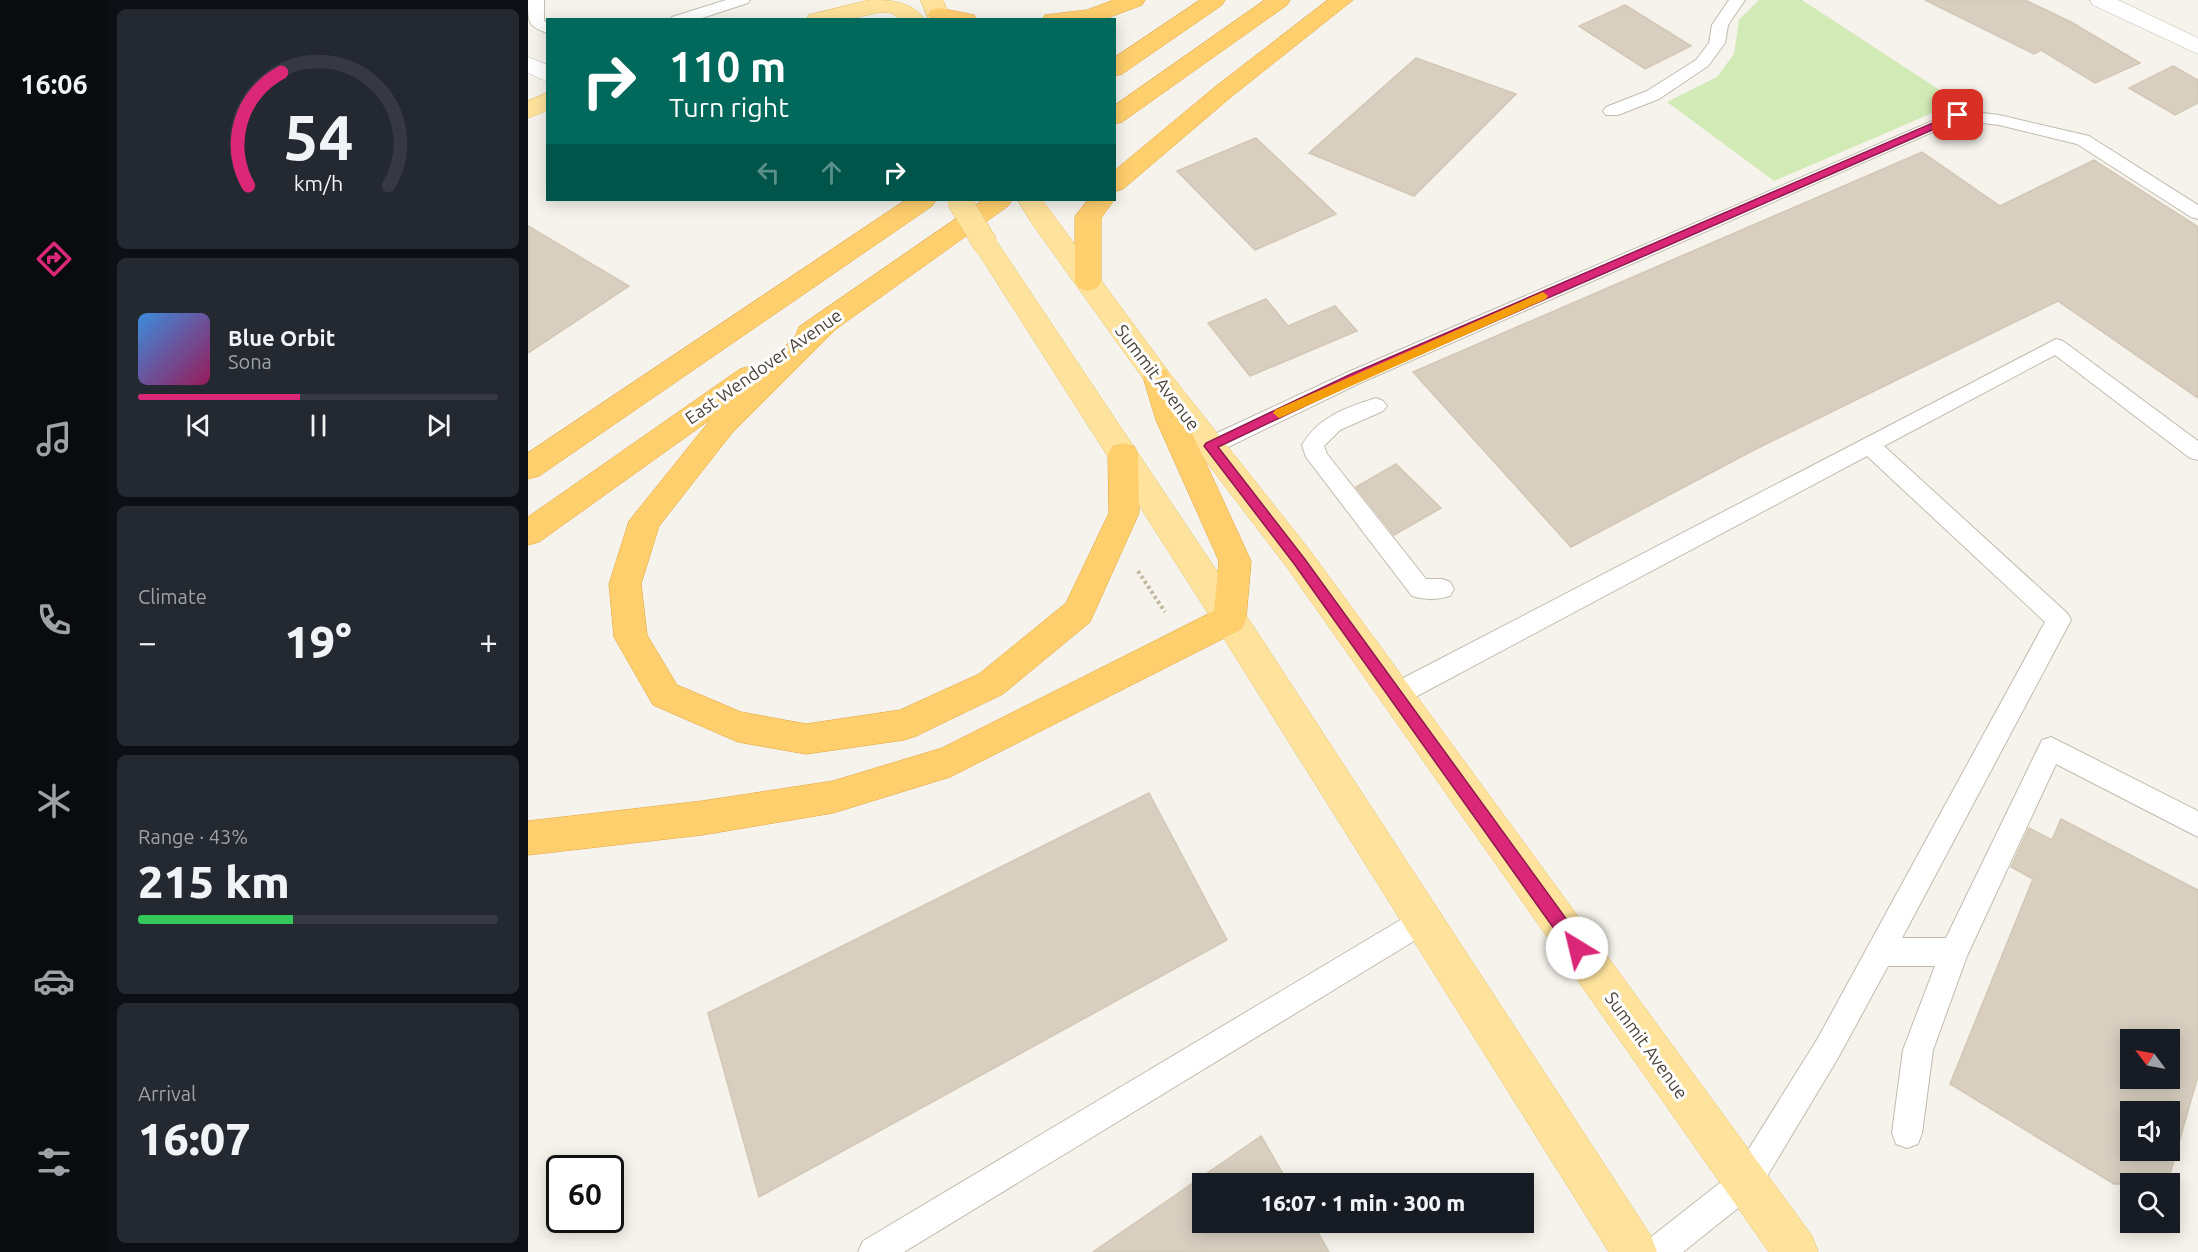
<!DOCTYPE html>
<meta charset="utf-8">
<style>
body{margin:0;font-family:Ubuntu,sans-serif;background:#242831;color:#f1f3f6;height:100vh;display:flex;flex-direction:column;font-size:22px;white-space:nowrap}
*{box-sizing:border-box;margin:0}
p{font-size:20px;color:#9ea1a6}
.icon{flex:none;width:33px;height:33px;fill:none;stroke:currentColor;stroke-width:2;stroke-linecap:round;stroke-linejoin:round}
.map{position:relative;flex:1;overflow:hidden}
.panel{display:flex;flex-direction:column;gap:9px;padding:9px;background:#0d0f14;width:420px}
.panel>*{flex:none}
.banner{position:absolute;left:18px;top:18px;width:570px;height:183px;border-radius:0px;box-shadow:0 3px 15px #0003;background:#00695c;color:#fff;overflow:hidden}
.needle{width:39px;rotate:302deg}
.buttons{position:absolute;left:1592px;top:1029px;display:grid;gap:12px}
.buttons a{display:grid;place-items:center;width:60px;height:60px;border-radius:0px;background:#171b24;box-shadow:0 3px 15px #0003;font-size:30px}
.speed{position:absolute;left:18px;top:1155px;display:flex;gap:12px;font-size:30px;font-weight:700;text-align:center}
.speed>*{display:grid;place-content:center;width:78px;height:78px;border-radius:50%;background:#171b24;box-shadow:0 3px 15px #0003;line-height:1}
.speed .limit{border:3px solid #111;border-radius:9px;background:#fff;color:#111}
.pin{position:absolute;display:grid;place-items:center;width:51px;height:51px;color:#fff;margin:-26px;border-radius:12px;box-shadow:0 3px 9px #0006}
.me{position:absolute;width:66px;margin:-33px;rotate:324deg;stroke-linejoin:round;filter:drop-shadow(0 0 4px #0008)}
.turn{display:flex;align-items:center;gap:21px;height:126px;padding:0 24px;font-size:27px}
.turn .icon{width:78px;height:78px;stroke-width:2.5}
.turn b{display:block;font-size:42px;line-height:51px}
.lanes{display:flex;align-items:center;height:57px;padding:0 24px;background:#0003;justify-content:center;gap:30px;direction:ltr}
.lanes .off{opacity:.35}
.big{font-size:45px;font-weight:800;line-height:1.1}
.panel .tile{flex:1;display:flex;flex-direction:column;justify-content:center;gap:9px;min-width:0;padding:0 21px;border-radius:9px;background:#242831}
.panel .dial{align-items:center;gap:0}
.dial svg{height:156px;overflow:visible;fill:none;stroke:#363941;stroke-width:7;stroke-linecap:round;text-anchor:middle}
.dial text{fill:#f1f3f6;stroke:none}
.song{display:flex;align-items:center;gap:18px}
.cover{width:72px;height:72px;border-radius:9px;background:linear-gradient(135deg,hsl(210 70% 55%),hsl(330 70% 35%))}
.played{height:6px;border-radius:3px;background:linear-gradient(90deg,#db2777 45%,#363941 45%)}
.keys{display:flex;justify-content:space-around;direction:ltr}
.heat{display:flex;justify-content:space-between;align-items:center;font-size:33px;direction:ltr}
.charge{height:9px;border-radius:4px;background:linear-gradient(90deg,#34c759 43%,#363941 0)}
.trip{position:absolute;left:664px;top:1173px;width:342px;height:60px;border-radius:0px;background:#171b24;box-shadow:0 3px 15px #0003;font-weight:800;line-height:60px;text-align:center}
main{display:flex;flex:1;min-height:0}
.tab-bar{display:flex;flex-direction:column;width:108px;justify-content:space-around;align-items:center;background:#090b0e;color:#9ea1a6}
.tab-bar .icon{width:42px;height:42px}
.tab-bar .current{color:#db2777}
.tab-bar b{font-size:27px;color:#f1f3f6}
.map>svg:first-child{display:block}
.green{fill:#d2eab5}
.building{fill:#d8cfc1;stroke:#d3c7b4;stroke-width:1.5;fill-rule:evenodd}
.lines{fill:none;stroke-linecap:round;stroke-linejoin:round}
.lane-casing{stroke:#c2bbae;stroke-width:2}
.street-casing{stroke:#c2bbae;stroke-width:1}
.primary-casing{stroke:#e6c16a;stroke-width:1}
.highway-casing{stroke:#e0a43c;stroke-width:1}
.path{stroke:#c4b79f;stroke-width:4;stroke-dasharray:3 3;stroke-linecap:butt}
.lane{fill:#fff;fill-rule:evenodd}
.street{fill:#fff;fill-rule:evenodd}
.primary{fill:#ffe39c;fill-rule:evenodd}
.highway{fill:#ffcf6e;fill-rule:evenodd}
.primary-bridge-casing{stroke:#e6c16a;stroke-width:25;stroke-linecap:butt}
.primary-bridge{stroke:#ffe39c;stroke-width:24}
.route{fill:#db2777;stroke:#8e194d;stroke-width:1.5}
.slow{fill:#f59e0b}
.labels{text-anchor:middle;dominant-baseline:central;stroke-width:6;stroke-linejoin:round;paint-order:stroke}
.street-label{font-size:18px;fill:#4b4439;stroke:#fff}
</style>
<main>
<nav class="tab-bar">
<b>16:06</b>
<svg class="icon current" aria-label="directions" viewBox="0 0 24 24"><path d="M12 3l9 9-9 9-9-9zM9 14v-3h6M13 9l2 2-2 2"/></svg>
<svg class="icon" aria-label="music" viewBox="0 0 24 24"><path d="M9 18V5l10-2v13"/><circle cx="6" cy="18" r="3"/><circle cx="16" cy="16" r="3"/></svg>
<svg class="icon" aria-label="phone" viewBox="0 0 24 24"><path d="M5 4h4l2 5-3 2q2 4 5 5l2-3 5 2v4C11 20 4 13 5 4z"/></svg>
<svg class="icon" aria-label="climate" viewBox="0 0 24 24"><path d="M12 3v18M4 7l16 10M4 17L20 7"/></svg>
<svg class="icon" aria-label="car" viewBox="0 0 24 24"><path d="M5 17H2v-5l4-1 3-4h7l3 4 3 1v5h-3M9 17h6M6 11h13"/><circle cx="7" cy="17" r="2"/><circle cx="17" cy="17" r="2"/></svg>
<svg class="icon" aria-label="filters" viewBox="0 0 24 24"><path d="M4 7h16M4 17h16"/><circle cx="9" cy="7" r="2"/><circle cx="15" cy="17" r="2"/></svg>
</nav>
<section class="panel">
<div class="tile dial"><svg viewBox="0 0 100 80">
<path d="M14 69A42 42 0 1 1 86 69"/>
<path d="M14 69A42 42 0 0 1 31 11" stroke="#db2777"/>
<text x="50" y="56" font-size="32" font-weight="700">54</text>
<text x="50" y="72" font-size="11">km/h</text>
</svg></div>
<div class="tile">
<div class="song"><i class="cover"></i><div><b>Blue Orbit</b><p>Sona</p></div></div>
<div class="played"></div>
<div class="keys"><svg class="icon" aria-label="previous" viewBox="0 0 24 24"><path d="M18 5L8 12l10 7zM5 5v14"/></svg><svg class="icon" aria-label="pause" viewBox="0 0 24 24"><path d="M8 5v14M16 5v14"/></svg><svg class="icon" aria-label="next" viewBox="0 0 24 24"><path d="M6 5l10 7-10 7zM19 5v14"/></svg></div>
</div>
<div class="tile"><p>Climate</p>
<div class="heat"><a>−</a><b class="big">19°</b><a>+</a></div>
</div>
<div class="tile"><p>Range · 43%</p><b class="big">215 km</b><div class="charge"></div></div>
<div class="tile"><p>Arrival</p><b class="big">16:07</b></div>
</section>
<div class="map">
<svg width="1670" height="1252" viewBox="0 0 1670 1252">
<rect width="100%" height="100%" fill="#f6f3ec"/>
<path class="green" d="M1231 0H1274L1430 102 1246 181 1139 102 1189 77 1206 54 1211 20Z"/>
<path class="building" d="M1397 0H1497L1543 22 1612 63 1567 83 1513 50 1506 54Z
M1097 5 1163 46 1117 69 1051 26Z
M888 58 988 94 886 196 781 153Z
M1645 66 1670 80V103L1647 115 1601 88Z
M728 138 808 214 727 250 649 171Z
M1394 152 1472 206 1566 160 1670 227V398L1530 301 1224 451 1043 547 885 372Z
M0 226 101 286 0 353Z
M738 299 760 326 807 306 829 331 722 376 680 323Z
M868 464 913 508 866 535 828 487Z
M621 793 699 940 231 1197 180 1013Z
M1533 819 1670 890V1076L1639 1184H1586L1422 1084 1505 879 1483 867 1501 828 1524 840ZM1602 1040H1641V1078H1602ZM1602 1112H1641V1150H1602Z
M733 1136 761 1184H675V1222H784L801 1252H565Z"/>
<g class="lines">
<defs>
<path id="lane" d="M0 0H16V21L20 23V33C0 27 0 22 0 0Z
M198 0H222L220 3 168 20H142L144 17Z
M1201 0H1217L1200 25 1197 43 1180 66 1131 99 1090 115H1078L1075 111 1078 107 1119 91 1168 60 1181 43 1184 25Z
M1430 110 1471 115 1561 136 1670 205V219L1663 217 1549 144 1471 125 1432 120 832 383 690 452 682 454 674 452 671 446 674 440 818 373Z
M1528 339 1535 341 1670 441V460L1662 458 1527 355 1356 446 1539 613 1543 620 1374 938H1418L1514 740 1523 737 1670 811V837L1528 764 1439 956 1405 1050 1394 1133 1390 1144 1379 1148 1368 1144 1364 1133 1375 1050 1407 966H1360L1310 1058 1229 1193 1155 1252H1113L1118 1241 1207 1171 1290 1038 1517 622 1339 456 876 703 867 706 858 703 855 695 858 687Z
M848 398 855 401 859 406 855 411 812 430 796 446 799 454 898 579H914L922 582 926 589 922 596C910 600 896 600 884 596L778 457 774 445C790 417 819 407 848 398Z
M894 907 904 910 908 920 904 930 376 1252H330L335 1241Z"/>
<path id="street" d="M1562 0H1590L1670 38V54L1565 5Z
M0 57 20 65V82L0 73Z"/>
<path id="primary" d="M342 0C363 0 383 1 397 20H373L364 13 353 12 316 20H278L281 15Z
M393 0H415L423 20H401Z
M20 93V110L0 118V101Z
M490 200H514L639 370 783 552 1284 1236 1290 1252H1241L761 570 619 384 503 222Z
M458 237 467 239 714 609 1123 1236 1129 1252H1081L690 629 445 245 449 239Z"/>
<path id="highway" d="M586 0H617L614 5 574 20H514L517 15 559 10Z
M672 0H697L694 5 594 74 586 76V58Z
M737 0H762L759 5 594 122 586 124V106Z
M800 0H825L703 97 595 189 586 192V171L687 87Z
M411 8 446 15 449 20H403L400 15 403 10Z
M378 200H408L404 206 11 476 0 479V453Z
M455 200H484L480 206 308 329 204 433 131 526 113 584 119 635 149 685 213 712 278 724 372 710 451 674 538 603 581 513 580 454 584 446 595 443 606 446 610 454 611 513 562 622 475 694 388 736 376 740 278 754 210 742 125 705 86 637 81 584 101 521 183 419 11 542 0 545V517L212 369 222 366 233 370 268 335 271 327Z
M560 200H586L573 218V282L569 288 560 291 551 288 547 282V217Z
M629 367 639 370 658 420 723 561 718 619 714 629 422 777 305 813 174 835 0 855V821L174 801 305 781 414 748 686 611 691 561 628 420 615 377 619 370Z"/>
</defs>
<use href="#lane" class="lane-casing"/>
<use href="#street" class="street-casing"/>
<use href="#primary" class="primary-casing"/>
<use href="#highway" class="highway-casing"/>
<path class="path" d="M610 571 637 612"/>
<use href="#lane" class="lane"/>
<use href="#street" class="street"/>
<use href="#primary" class="primary"/>
<use href="#highway" class="highway"/>
<defs>
<path id="primary-bridge" d="M431 200 458 245"/>
</defs>
<use href="#primary-bridge" class="primary-bridge-casing"/>
<use href="#primary-bridge" class="primary-bridge"/>
</g>
<path class="route" d="M1430 112 1435 115 1434 117 830 381 690 447 776 558 1055 942 1057 948 1055 954 1049 956 1044 954 767 565 676 446 678 443 821 375Z"/>
<path class="slow" d="M1015 292 1020 296 1018 299 756 416 751 418 745 413 747 410Z"/>
<g class="labels">
<g class="street-label">
<text transform="translate(235 366) rotate(-35)">East Wendover Avenue</text>
<text transform="translate(630 377) rotate(53)">Summit Avenue</text>
<text transform="translate(1119 1045) rotate(54)">Summit Avenue</text>
</g>
</g>
</svg>
<div class="buttons">
<a><svg class="needle" viewBox="-14 -14 28 28"><path d="M0-13l5 13h-10z" fill="#e53935"/><path d="M0 13l5-13h-10z" fill="#9ea1a6"/></svg></a>
<a><svg class="icon" aria-label="sound" viewBox="0 0 24 24"><path d="M4 9h4l5-4v14l-5-4H4zM17 9q2 3 0 6"/></svg></a>
<a><svg class="icon" aria-label="search" viewBox="0 0 24 24"><circle cx="10" cy="10" r="6"/><path d="M15 15l6 6"/></svg></a>
</div>
<div class="speed"><div class="limit">60</div></div>
<div class="pin" style="left:1430px;top:115px;background:#d93025"><svg class="icon" aria-label="arrive" viewBox="0 0 24 24"><path d="M6 21V4h12l-3 4 3 4H6"/></svg></div>
<svg class="me" style="left:1049px;top:948px" viewBox="-20 -20 40 40"><circle r="19" fill="#fff"/><path d="M0-13L10 11 0 6-10 11z" fill="#db2777"/></svg>
<div class="trip">16:07 · 1 min · 300 m</div>
<div class="banner">
<div class="turn"><svg class="icon" aria-label="right" viewBox="0 0 24 24"><path d="M7 20v-9h11M14 6l5 5-5 5"/></svg><div><b>110 m</b>Turn right</div></div>
<div class="lanes"><svg class="icon off" aria-label="left" viewBox="0 0 24 24"><path d="M17 20v-9H6M10 6l-5 5 5 5"/></svg><svg class="icon off" aria-label="ahead" viewBox="0 0 24 24"><path d="M12 20V5M6 11l6-6 6 6"/></svg><svg class="icon" aria-label="right" viewBox="0 0 24 24"><path d="M7 20v-9h11M14 6l5 5-5 5"/></svg></div>
</div>
</div>
</main>
